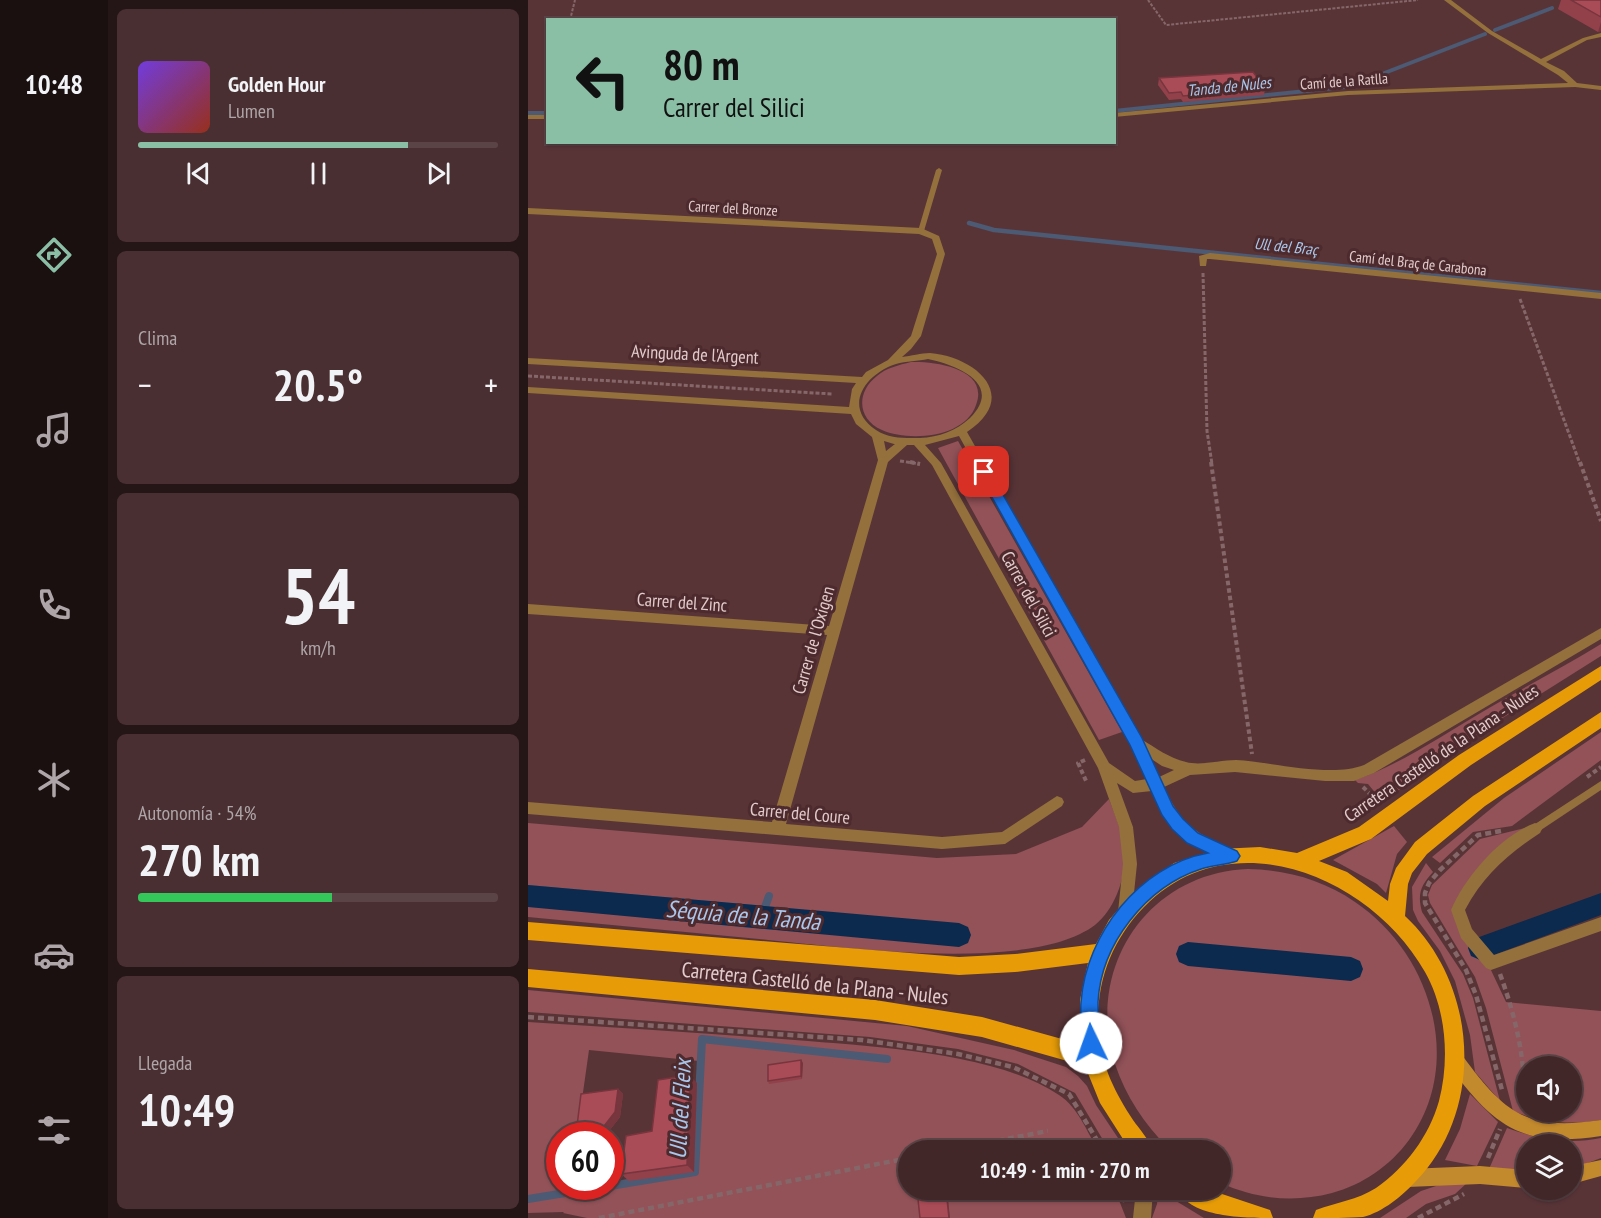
<!DOCTYPE html>
<html lang="es">
<meta charset="utf-8">
<style>
body{margin:0;font-family:"PT Sans Narrow",sans-serif;background:#492f31;color:#f1f3f6;height:100vh;display:flex;flex-direction:column;font-size:22px;white-space:nowrap}
*{box-sizing:border-box;margin:0}
p{font-size:20px;color:#aea5a8}
.icon{flex:none;width:33px;height:33px;fill:none;stroke:currentColor;stroke-width:2;stroke-linecap:round;stroke-linejoin:round}
.map{position:relative;flex:1;overflow:hidden}
.drawer{display:flex;flex-direction:column;gap:9px;padding:9px;background:#241517;width:420px}
.drawer>*{flex:none}
.top-card{position:absolute;left:18px;top:18px;width:570px;height:126px;border-radius:0px;box-shadow:0 2px 4px #0004,0 0 0 2px #5a4446;background:#8abfa5;color:#111;overflow:hidden}
.buttons{position:absolute;left:988px;top:1056px;display:grid;gap:12px}
.buttons a{display:grid;place-items:center;width:66px;height:66px;border-radius:50%;background:#422729;box-shadow:0 2px 4px #0004,0 0 0 2px #5a4446;font-size:30px}
.speed{position:absolute;left:18px;top:1122px;display:flex;gap:12px;font-size:30px;font-weight:700;text-align:center}
.speed>*{display:grid;place-content:center;width:78px;height:78px;border-radius:50%;background:#422729;box-shadow:0 2px 4px #0004,0 0 0 2px #5a4446;line-height:1}
.speed .limit{border:9px solid #d22;background:#fff;color:#111}
.pin{position:absolute;display:grid;place-items:center;width:51px;height:51px;color:#fff;margin:-26px;border-radius:12px;box-shadow:0 3px 9px #0006}
.me{position:absolute;width:66px;margin:-33px;rotate:357deg;stroke-linejoin:round;filter:drop-shadow(0 0 4px #0008)}
.turn{display:flex;align-items:center;gap:21px;height:126px;padding:0 18px;font-size:27px}
.turn .icon{width:78px;height:78px;stroke-width:2.5}
.turn b{display:block;font-size:42px;line-height:51px}
.big{font-size:45px;font-weight:600;line-height:1.1}
.drawer .card{flex:1;display:flex;flex-direction:column;justify-content:center;gap:9px;min-width:0;padding:0 21px;border-radius:9px;background:#492f31}
.drawer .dial{align-items:center;gap:0}
.dial b{font-size:78px;line-height:1}
.song{display:flex;align-items:center;gap:18px}
.cover{width:72px;height:72px;border-radius:9px;background:linear-gradient(135deg,hsl(260 70% 55%),hsl(10 70% 35%))}
.played{height:6px;border-radius:3px;background:linear-gradient(90deg,#8abfa5 75%,#5a4446 75%)}
.keys{display:flex;justify-content:space-around;direction:ltr}
.heat{display:flex;justify-content:space-between;align-items:center;font-size:33px;direction:ltr}
.charge{height:9px;border-radius:4px;background:linear-gradient(90deg,#34c759 54%,#5a4446 0)}
.trip{position:absolute;left:370px;top:1140px;width:333px;height:60px;border-radius:30px;background:#422729;box-shadow:0 2px 4px #0004,0 0 0 2px #5a4446;font-weight:600;line-height:60px;text-align:center}
main{display:flex;flex:1;min-height:0}
.dock{display:flex;flex-direction:column;width:108px;justify-content:space-around;align-items:center;background:#1a1010;color:#aea5a8}
.dock .icon{width:42px;height:42px}
.dock .selected{color:#8abfa5}
.dock b{font-size:27px;color:#f1f3f6}
.map>svg:first-child{display:block}
.green{fill:#925258;fill-rule:evenodd}
.lines{fill:none;stroke-linecap:round;stroke-linejoin:round}
.stream-far2{stroke:#4c5a73;stroke-width:4}
.stream-far1{stroke:#4c5a73;stroke-width:4.5}
.stream{stroke:#4c5a73;stroke-width:8}
.canal{fill:#0b2a4d;fill-rule:evenodd}
.path-far3{stroke:#866769;stroke-width:2;stroke-dasharray:3 1.5;stroke-linecap:butt}
.path-far2{stroke:#866769;stroke-width:3;stroke-dasharray:4 2;stroke-linecap:butt}
.path-far1{stroke:#866769;stroke-width:4;stroke-dasharray:4.5 3;stroke-linecap:butt}
.path{stroke:#866769;stroke-width:4.5;stroke-dasharray:6 4;stroke-linecap:butt}
.lane{fill:#94703c;fill-rule:evenodd}
.street{fill:#94703c;fill-rule:evenodd}
.secondary{fill:#c3892d;fill-rule:evenodd}
.primary{fill:#e79c07;fill-rule:evenodd}
.wall{fill:#92414b}
.shaded-wall{fill:#77353d}
.building{fill:#aa4c57;stroke:#77353d;stroke-width:1.5}
.route{fill:#1a73e8;stroke:#114b97;stroke-width:1.5}
.labels{text-anchor:middle;dominant-baseline:central;stroke-width:6;stroke-linejoin:round;paint-order:stroke}
.far-street-label{font-size:15px;fill:#e2cbcc;stroke:#4d2a2d}
.far-water-label{font-size:16px;font-style:italic;fill:#a9c7ec;stroke:#4d2a2d}
.street-label{font-size:18px;fill:#e2cbcc;stroke:#4d2a2d}
.near-street-label{font-size:21px;fill:#e2cbcc;stroke:#4d2a2d}
.near-water-label{font-size:24px;font-style:italic;fill:#a9c7ec;stroke:#4d2a2d}
</style>
<main>
<nav class="dock">
<b>10:48</b>
<svg class="icon selected" aria-label="directions" viewBox="0 0 24 24"><path d="M12 3l9 9-9 9-9-9zM9 14v-3h6M13 9l2 2-2 2"/></svg>
<svg class="icon" aria-label="music" viewBox="0 0 24 24"><path d="M9 18V5l10-2v13"/><circle cx="6" cy="18" r="3"/><circle cx="16" cy="16" r="3"/></svg>
<svg class="icon" aria-label="phone" viewBox="0 0 24 24"><path d="M5 4h4l2 5-3 2q2 4 5 5l2-3 5 2v4C11 20 4 13 5 4z"/></svg>
<svg class="icon" aria-label="climate" viewBox="0 0 24 24"><path d="M12 3v18M4 7l16 10M4 17L20 7"/></svg>
<svg class="icon" aria-label="car" viewBox="0 0 24 24"><path d="M5 17H2v-5l4-1 3-4h7l3 4 3 1v5h-3M9 17h6M6 11h13"/><circle cx="7" cy="17" r="2"/><circle cx="17" cy="17" r="2"/></svg>
<svg class="icon" aria-label="filters" viewBox="0 0 24 24"><path d="M4 7h16M4 17h16"/><circle cx="9" cy="7" r="2"/><circle cx="15" cy="17" r="2"/></svg>
</nav>
<section class="drawer">
<div class="card">
<div class="song"><i class="cover"></i><div><b>Golden Hour</b><p>Lumen</p></div></div>
<div class="played"></div>
<div class="keys"><svg class="icon" aria-label="previous" viewBox="0 0 24 24"><path d="M18 5L8 12l10 7zM5 5v14"/></svg><svg class="icon" aria-label="pause" viewBox="0 0 24 24"><path d="M8 5v14M16 5v14"/></svg><svg class="icon" aria-label="next" viewBox="0 0 24 24"><path d="M6 5l10 7-10 7zM19 5v14"/></svg></div>
</div>
<div class="card"><p>Clima</p>
<div class="heat"><a>−</a><b class="big">20.5°</b><a>+</a></div>
</div>
<div class="card dial"><b>54</b><p>km/h</p></div>
<div class="card"><p>Autonomía · 54%</p><b class="big">270 km</b><div class="charge"></div></div>
<div class="card"><p>Llegada</p><b class="big">10:49</b></div>
</section>
<div class="map">
<svg width="1073" height="1218" viewBox="0 0 1073 1218">
<rect width="100%" height="100%" fill="#583437"/>
<path class="green" d="M383 362C406 361 462 368 448 405 437 438 381 442 354 430 329 419 328 392 349 376 358 368 371 365 383 362Z
M430 441 594 732 571 740 410 448Z
M1073 644V656L935 743 855 802 840 784 830 783 827 780C876 763 916 734 961 708 998 686 1036 667 1073 644Z
M1073 732V760L984 826 945 832 912 863 904 857 976 798Z
M581 799C586 812 591 825 595 838 602 866 590 907 567 925 502 974 312 947 231 939 154 932 77 924 0 917V823L409 858 488 854 554 827Z
M866 826 879 842 869 854 858 893 849 884 805 860Z
M1001 827 928 909 962 968 978 1002 1073 1011V1120C1043 1125 1013 1123 985 1111L958 1008 947 977 902 903 900 895 904 885 952 839ZM999 1066H1044V1112H999Z
M898 863 905 872C893 885 889 894 894 912L935 974 945 998 972 1101 947 1072 942 1035 927 981 912 951 890 921 885 910 884 887Z
M720 869C759 870 795 880 827 902 903 953 937 1063 881 1140 862 1166 834 1185 804 1193 766 1203 728 1199 693 1183V1150H643L640 1148C616 1123 598 1097 587 1064 557 968 619 873 720 869Z
M0 990 379 1026 486 1050 538 1067 550 1076 559 1086 568 1105 598 1150H581L547 1093 490 1064 430 1049 342 1037 0 1012Z
M0 1022C85 1027 169 1033 254 1039 334 1046 463 1050 531 1095 550 1107 559 1132 570 1150H381V1190H587L598 1218H59L35 1213 36 1212 0 1213ZM61 1050 171 1061 167 1173 43 1191V1186H32V1136L49 1135Z
M942 1094 970 1122 949 1166 917 1160 932 1129Z
M979 1128C1011 1139 1040 1145 1073 1138V1158L1044 1169V1144H999V1173L961 1169Z
M940 1182 927 1194 898 1204 878 1218H852L893 1191 911 1185Z
M630 1190 676 1218H624L629 1204Z"/>
<g class="lines">
<path class="stream-far2" d="M967 30 1024 8
M823 86 957 34
M586 111 817 87
M0 113H20"/>
<path class="stream-far1" d="M441 223 466 230 1073 293"/>
<path class="stream" d="M0 889 236 910 241 896
M82 1186 167 1172 174 1039 359 1059
M0 1199 80 1186"/>
<path class="canal" d="M0 885 431 923 440 927 443 935 440 943 431 947 0 907Z
M1073 893V915L952 960 943 956 940 948 943 940Z
M660 942 823 957 832 961 835 969 832 977 823 981 660 966 651 962 648 954 651 946Z"/>
<path class="path-far3" d="M620 0 638 25 890 0
M42 20 47 0"/>
<path class="path-far2" d="M675 273 679 431 684 464
M992 299 1052 464
M0 376 304 394
M372 461 392 464"/>
<path class="path-far1" d="M382 462 392 464
M683 462 724 754
M1052 462 1073 521
M557 760 550 763 559 783
M1059 777 1073 767
M835 787 843 795"/>
<path class="path" d="M842 794 851 803
M973 831 950 835 912 870 901 883 897 893V903L938 970 948 995 974 1090
M972 974C988 1018 998 1060 996 1107
M0 1017 334 1040 430 1054 485 1067 541 1094 575 1150
M421 1150 520 1131
M960 1158 972 1129
M594 1190 597 1202
M71 1218 381 1158
M890 1218 936 1194"/>
<path class="lane" d="M411 168 414 170 396 231 391 232 390 231 408 170Z
M1073 781V790L1010 832 1007 833 1004 832 1002 829 1004 826Z"/>
<path class="street" d="M916 0H923L964 31 1013 59 1055 38 1073 33V37L1059 40 1018 62 1036 71 1049 83 1073 86V90L1047 87 820 95 586 117V113L820 91 1040 83 1030 75 960 33Z
M0 115H20V119H0Z
M0 208 393 228 411 236 417 254 393 336 383 349 374 357C383 356 393 353 402 353 448 357 493 396 439 432L613 739C628 748 641 758 658 762 673 766 692 760 708 760 745 762 803 778 836 765L1073 628V639L846 773 826 781H797L707 772 662 775 636 787C655 828 668 833 707 850L709 855 707 860 702 861C657 844 644 835 624 791L605 793 589 783 605 827 609 864 604 912 602 917 597 919 592 917 590 912 595 864 591 827 570 768 404 465 386 445H379L360 462 258 824 414 837 474 832 529 796 534 798 536 802 534 806 477 844 414 849 0 814V802L244 822 299 635 0 614V604L301 626 350 460 344 437 328 424 323 414 0 393V387L321 407 324 389 328 383 0 364V358L334 377 338 372 360 360 383 336 409 254 404 239 391 234 0 214ZM400 359C429 365 476 384 442 418 428 431 411 437 392 438 377 438 361 439 348 430 314 407 337 374 368 364 378 361 390 361 400 359ZM431 436 603 745 619 779 607 781 581 763 413 463 397 445ZM356 441 366 444H367L358 451ZM622 758 634 766 646 770 631 777Z
M682 253 1073 293V299L682 259H679L678 266H672L671 256Z
M1007 823 1012 825 1014 829 1012 833C980 854 955 876 937 910L944 929 966 955 1073 917V931L963 970 958 968 933 938 923 910C937 877 972 836 1007 823Z
M608 1190H625L623 1218H605Z"/>
<path class="secondary" d="M928 1053 934 1055C977 1114 999 1131 1073 1120V1136C996 1148 967 1128 922 1067L920 1061 922 1055Z
M1073 1160V1176L1044 1184V1166Z
M952 1166 999 1170V1188L952 1184 879 1187 873 1184 870 1178 873 1172 879 1169Z"/>
<path class="primary" d="M1073 666V680L943 765 843 839 791 861 819 872 860 901 862 884 868 868 887 842 945 796 1073 712V728L957 806 899 854 884 873 880 884 877 916C950 984 958 1109 888 1181 874 1196 855 1212 835 1217 821 1218 800 1218 785 1218L788 1210C809 1202 829 1200 848 1188 878 1167 901 1136 911 1101 922 1059 918 1009 897 972 843 876 702 818 616 907 582 942 566 987 571 1036 574 1067 588 1094 605 1120 612 1130 621 1139 624 1150H602L572 1103 557 1066 454 1037 347 1020 0 987V969L347 1000 454 1017 552 1044V1000L560 963 487 972 431 975 0 940V922L431 957 487 954 568 944 581 920 602 896 646 863 691 849 732 847 769 853 831 827 931 755Z
M650 1190H682L742 1210 745 1218C719 1218 662 1218 650 1190Z"/>
</g>
<path class="wall" d="M1033 0H1073V31L1070 32 1030 9Z
M631 78 737 88 736 95 655 102 653 99 641 100 630 85Z
M273 1060 275 1063 274 1079 241 1084 240 1081Z
M169 1083 166 1172 101 1181 93 1174 124 1131Z
M90 1089 95 1094 92 1117 78 1135 50 1136 48 1134Z"/>
<path class="shaded-wall" d="M1073 22V31L1070 32Z
M273 1060 275 1063 274 1079 273 1076Z
M162 1075 169 1083 166 1172 159 1165Z
M90 1089 95 1094 92 1117 78 1135 73 1130Z
M418 1190H419L422 1218H421Z"/>
<path class="building" d="M1043 0H1073V17Z
M725 72 737 88 655 96 653 92 641 93 631 78Z
M273 1060V1076L240 1081V1065Z
M162 1075 159 1165 93 1174 98 1136 124 1131 130 1080Z
M90 1089 87 1112 73 1130 48 1134 53 1094Z
M389 1190H418L421 1218H392Z"/>
<path class="route" d="M456 468 462 472 614 738 645 806 655 819 670 833 709 851 712 856 709 861C698 865 685 865 673 869 618 887 573 944 570 1002 570 1016 572 1030 572 1043L569 1050 563 1052 557 1050 554 1043C554 1030 552 1015 553 1002 558 934 612 865 680 853L659 843 644 829 634 815 602 745 450 472Z"/>
<g class="labels">
<g class="far-street-label">
<text transform="translate(816 81) rotate(-4)">Camí de la Ratlla</text>
<text transform="translate(205 208) rotate(3)">Carrer del Bronze</text>
<text transform="translate(890 263) rotate(6)">Camí del Braç de Carabona</text>
</g>
<g class="far-water-label">
<text transform="translate(701 86) rotate(-6)">Tanda de Nules</text>
<text transform="translate(758 246) rotate(6)">Ull del Braç</text>
</g>
<g class="street-label">
<text transform="translate(167 354) rotate(3)">Avinguda de l'Argent</text>
<text transform="translate(501 594) rotate(61)">Carrer del Silici</text>
<text transform="translate(154 602) rotate(4)">Carrer del Zinc</text>
<text transform="translate(285 640) rotate(-74)">Carrer de l'Oxigen</text>
<text transform="translate(913 753) rotate(-34)">Carretera Castelló de la Plana - Nules</text>
<text transform="translate(272 813) rotate(5)">Carrer del Coure</text>
</g>
<g class="near-street-label">
<text transform="translate(287 983) rotate(6)">Carretera Castelló de la Plana - Nules</text>
</g>
<g class="near-water-label">
<text transform="translate(215 915) rotate(5)">Séquia de la Tanda</text>
<text transform="translate(152 1109) rotate(-87)">Ull del Fleix</text>
</g>
</g>
</svg>
<div class="buttons">
<a><svg class="icon" aria-label="sound" viewBox="0 0 24 24"><path d="M4 9h4l5-4v14l-5-4H4zM17 9q2 3 0 6"/></svg></a>
<a><svg class="icon" aria-label="layers" viewBox="0 0 24 24"><path d="M12 4l9 5-9 5-9-5zM3 14l9 5 9-5"/></svg></a>
</div>
<div class="speed"><div class="limit">60</div></div>
<div class="pin" style="left:456px;top:472px;background:#d93025"><svg class="icon" aria-label="arrive" viewBox="0 0 24 24"><path d="M6 21V4h12l-3 4 3 4H6"/></svg></div>
<svg class="me" style="left:563px;top:1043px" viewBox="-20 -20 40 40"><circle r="19" fill="#fff"/><path d="M0-13L10 11 0 6-10 11z" fill="#1a73e8"/></svg>
<div class="trip">10:49 · 1 min · 270 m</div>
<div class="top-card">
<div class="turn"><svg class="icon" aria-label="left" viewBox="0 0 24 24"><path d="M17 20v-9H6M10 6l-5 5 5 5"/></svg><div><b>80 m</b>Carrer del Silici</div></div>
</div>
</div>
</main>
